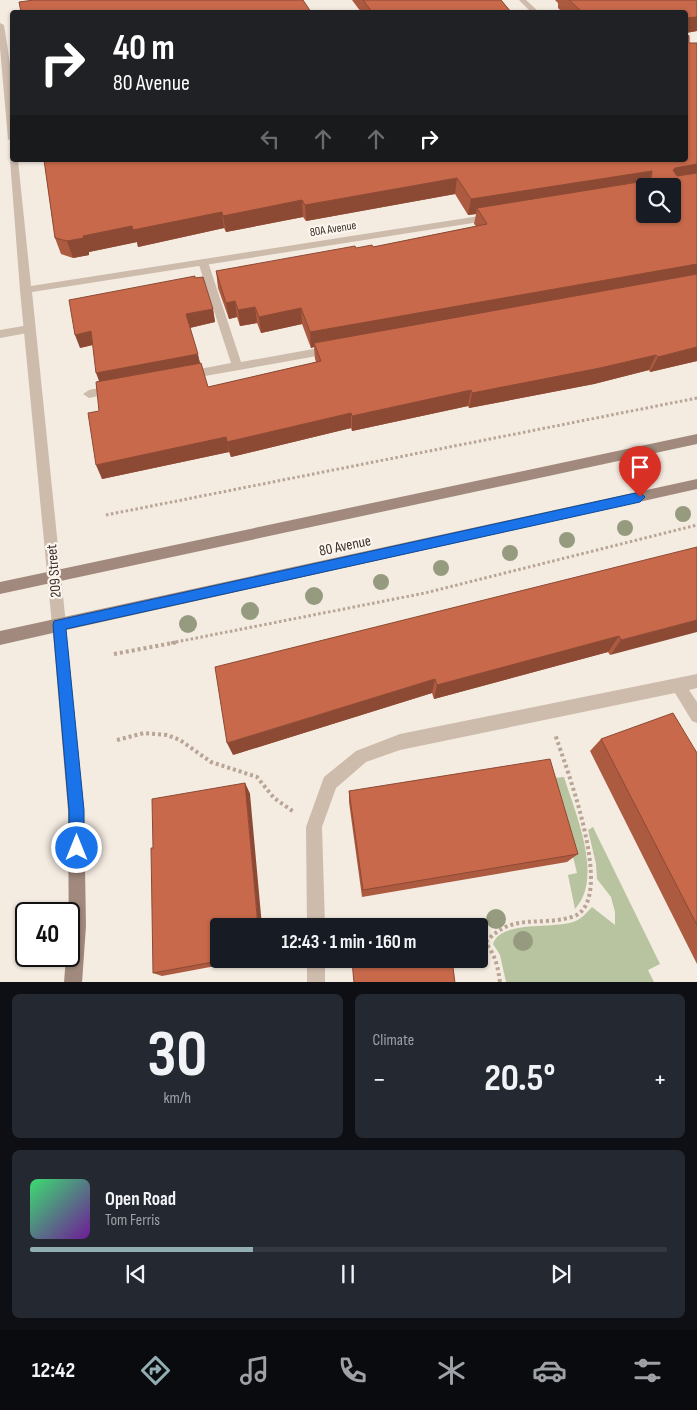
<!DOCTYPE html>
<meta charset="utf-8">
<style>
body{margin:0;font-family:"Sofia Sans Condensed",sans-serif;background:#242831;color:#f1f3f6;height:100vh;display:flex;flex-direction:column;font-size:19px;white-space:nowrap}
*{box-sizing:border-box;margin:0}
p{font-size:16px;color:#9ea1a6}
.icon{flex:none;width:28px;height:28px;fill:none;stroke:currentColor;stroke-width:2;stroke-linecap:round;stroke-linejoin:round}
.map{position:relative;height:982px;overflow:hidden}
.drawer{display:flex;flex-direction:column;gap:12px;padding:12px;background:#0d0f14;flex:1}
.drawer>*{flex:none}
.banner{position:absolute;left:10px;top:10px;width:678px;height:152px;border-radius:5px;box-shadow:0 1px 4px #0004;background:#202124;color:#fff;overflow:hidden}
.buttons{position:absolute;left:636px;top:178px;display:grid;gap:10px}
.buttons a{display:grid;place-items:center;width:45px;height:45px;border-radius:5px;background:#171b24;box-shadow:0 1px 4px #0004;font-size:25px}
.speed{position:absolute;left:15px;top:902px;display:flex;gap:10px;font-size:25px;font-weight:700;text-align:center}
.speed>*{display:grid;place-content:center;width:65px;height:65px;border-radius:50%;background:#171b24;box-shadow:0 1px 4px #0004;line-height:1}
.speed .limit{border:2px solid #111;border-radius:8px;background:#fff;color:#111}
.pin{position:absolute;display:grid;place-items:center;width:42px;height:42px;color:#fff;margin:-51px -21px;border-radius:50% 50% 50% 0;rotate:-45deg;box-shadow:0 0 5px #0007}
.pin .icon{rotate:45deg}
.me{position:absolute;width:55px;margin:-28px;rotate:0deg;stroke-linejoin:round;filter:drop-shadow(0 0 4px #0008)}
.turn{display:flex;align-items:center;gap:18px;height:105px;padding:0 20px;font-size:22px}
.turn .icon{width:65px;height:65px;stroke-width:2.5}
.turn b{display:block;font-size:35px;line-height:42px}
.lanes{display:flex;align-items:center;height:48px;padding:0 20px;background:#0003;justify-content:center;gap:25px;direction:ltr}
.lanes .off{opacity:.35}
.big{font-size:38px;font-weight:700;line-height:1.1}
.drawer .tile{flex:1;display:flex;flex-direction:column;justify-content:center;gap:8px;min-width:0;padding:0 18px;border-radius:8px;background:#242831}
.drawer .dial{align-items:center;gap:0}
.dial b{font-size:65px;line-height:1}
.song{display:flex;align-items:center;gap:15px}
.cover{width:60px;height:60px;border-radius:8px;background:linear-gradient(135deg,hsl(140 70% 55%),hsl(280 70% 35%))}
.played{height:5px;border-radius:2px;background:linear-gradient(90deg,#92aeb2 35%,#363941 35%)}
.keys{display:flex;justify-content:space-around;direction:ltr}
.heat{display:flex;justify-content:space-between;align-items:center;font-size:28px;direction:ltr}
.drawer .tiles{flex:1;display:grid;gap:12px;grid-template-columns:1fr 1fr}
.tile:last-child{grid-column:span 2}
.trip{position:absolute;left:210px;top:918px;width:278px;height:50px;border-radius:5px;background:#171b24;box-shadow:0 1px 4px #0004;font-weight:700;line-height:50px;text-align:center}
.tab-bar{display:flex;height:80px;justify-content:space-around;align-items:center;background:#090b0e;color:#9ea1a6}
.tab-bar .icon{width:35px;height:35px}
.tab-bar .on{color:#92aeb2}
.tab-bar b{font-size:22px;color:#f1f3f6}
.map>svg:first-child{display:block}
.green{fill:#b8c4a0}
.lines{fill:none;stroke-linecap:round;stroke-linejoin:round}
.path-far1{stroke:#b9a596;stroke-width:3;stroke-dasharray:2.5 2.5;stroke-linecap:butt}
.path{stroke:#b9a596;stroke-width:4;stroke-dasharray:3 3;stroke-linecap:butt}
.lane{fill:#cdbbac;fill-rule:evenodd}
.street{fill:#cdbbac;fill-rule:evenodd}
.secondary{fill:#a18a7d;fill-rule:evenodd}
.tree{fill:#969b7f}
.wall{fill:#ac5a40}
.shaded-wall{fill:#8c4a34}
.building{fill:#c8694b;stroke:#8c4a34;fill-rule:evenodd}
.route{fill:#1a73e8;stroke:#114b97}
.labels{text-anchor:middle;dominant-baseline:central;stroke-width:4.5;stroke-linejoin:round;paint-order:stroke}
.far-street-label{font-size:12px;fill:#3b302b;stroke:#fbf5ee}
.street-label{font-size:15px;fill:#3b302b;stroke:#fbf5ee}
</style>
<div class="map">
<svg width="697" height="983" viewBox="0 0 697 983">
<rect width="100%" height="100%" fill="#f4ebe1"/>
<path class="green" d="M564 777C575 812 604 878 575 909L568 875 577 873 554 778Z
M593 827 660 964 648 970 654 982H506L500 955 493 944C500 920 554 929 573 922 582 919 586 913 592 907L615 925V912L611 897 597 879 596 864 588 830Z"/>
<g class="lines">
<path class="path-far1" d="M106 515 697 398
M171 643 425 593 697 525"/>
<path class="path" d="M114 654 178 642
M117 740 144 733 167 735 180 740 211 762 257 777 274 798 294 812
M479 937C494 949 498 965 500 983
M486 942C512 912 539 927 572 917 619 903 565 765 555 734"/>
<path class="lane" d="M203 259 208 262 241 362 330 346 334 347 335 350 334 353 188 379 184 378 182 375 184 372 231 363 198 262Z
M29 325 34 329 33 332 0 338V330Z
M114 385 118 386 120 389 118 392 89 398 83 394 89 390Z
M697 674V688L689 690 697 702V723L692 721 675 693 400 750 366 762 336 788 322 827 325 926H307L306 827 324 777 356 751 400 734Z
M307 959H325V983H307Z"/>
<path class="street" d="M519 0H526L539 12H531Z
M0 23 4 25C10 62 17 104 12 142L8 139 0 48Z
M12 158V160H18L31 286 492 214 497 217 492 220 32 292 66 625 64 630 59 631 54 630 52 625 20 290 10 160Z"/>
<path class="secondary" d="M697 434V444L0 594V582Z
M697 479V489L66 630 84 810 86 926 82 983H64L66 956H69L68 810 53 633 0 645V631Z"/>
</g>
<g class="tree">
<circle cx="683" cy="514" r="8"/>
<circle cx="625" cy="528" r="8"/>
<circle cx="567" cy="540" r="8"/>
<circle cx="510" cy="553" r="8"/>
<circle cx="441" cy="568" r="8"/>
<circle cx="381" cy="582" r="8"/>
<circle cx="314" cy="596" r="9"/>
<circle cx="250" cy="611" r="9"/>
<circle cx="188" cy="624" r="9"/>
<circle cx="496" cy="919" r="10"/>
<circle cx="523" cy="941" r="10"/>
</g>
<path class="wall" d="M352 0H501L511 12H514H361Z
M555 0H697V31L686 33 689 43H697V361L650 372 649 370 594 384 469 408 468 406 352 431 351 428 231 457 229 452 102 479 99 411V381L93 345 80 348 195 278 213 309 215 322 190 328 200 363 208 387 316 362 315 359 314 347 311 348 302 324 261 333 257 323 240 326 237 317 229 319 218 288 216 271 356 248 373 247 476 226 474 224 476 214 468 215 455 194 306 221 303 217 226 232 224 228 138 247 137 242 89 252V255L73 258 61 254 55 238 44 160H685V12H562L558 8V3Z
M697 547 610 655 608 652 434 699 432 693 233 755Z
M601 739 697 753V964L590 751Z
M245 783 250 794 219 959H253L162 976 153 973V848Z
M349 791 578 854 567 862 362 897 349 802Z"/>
<path class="shaded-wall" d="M697 17V31L685 33V18Z
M697 164V178L669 184 673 170 675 168Z
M652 171 647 186 477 208 476 214 468 215 471 199Z
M457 178 455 194 306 221 305 205Z
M302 200 303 217 226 232 223 216Z
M222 212 224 228 138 247 137 242 89 252V255L73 258 67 241 83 236 132 226Z
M697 264V278L314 343V347L311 348 310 332Z
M235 301 237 317 229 319 226 303Z
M255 307 257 323 240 326 238 310Z
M301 308 302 324 261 333 259 317Z
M213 309 215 322 189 328 186 314Z
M91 331 96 344 80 348 75 335Z
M697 347V361L650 372 658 357Z
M198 354 201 368 101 386 96 373Z
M656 355 649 370 594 384 469 408 472 393Z
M471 390 468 406 352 431V416Z
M351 413V428L231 457 227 442Z
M226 437 229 452 102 479 96 465Z
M697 620V632L610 655 621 640Z
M619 636 608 652 434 699 437 685Z
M435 679 432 693 233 755 227 743Z
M245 783 250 794 262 926H258Z"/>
<path class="building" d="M34 0H303L311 12H21L19 2Z
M363 0H501L511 12H514H372Z
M569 0H697V17L685 18V12H582Z
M685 32 689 36V43H697V164L675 168 673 170 677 176 697 173V264L310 332 301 308 259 317 255 307 238 310 235 301 226 303 216 271 355 246 356 248 372 245 373 247 487 224 477 208 651 180 652 171 471 199 457 178 305 205 302 200 223 216 222 212 133 230 132 226 83 236 84 238 67 241 55 238 44 160H685ZM645 186H672V214H645Z
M697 274V347L658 357 656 355 600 368 472 393 471 390 352 416 351 413 227 442 226 437 96 465 88 413 99 411 96 382 201 363 208 387 321 361 314 343Z
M195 276V278L203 277 213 309 186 314 198 354 96 373 91 331 75 335 69 300Z
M697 547V620L621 640 619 636 437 685 435 679 227 743 215 667Z
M673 713 697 753V925L601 739Z
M550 759 578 854 363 890 349 791Z
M245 783 258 926H219V959H229L153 973 151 848H153L152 799Z
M372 959H452L455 983H354L352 961Z"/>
<path class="route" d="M640 492 645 497 640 502 66 629 84 810V848L82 854 77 856 71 854 69 848V810L53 625 54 621Z"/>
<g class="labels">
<g class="far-street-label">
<text transform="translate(333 229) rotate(-9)">80A Avenue</text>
</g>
<g class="street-label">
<text transform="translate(345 546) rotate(-12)">80 Avenue</text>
<text transform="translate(54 571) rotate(-95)">209 Street</text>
</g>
</g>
</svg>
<div class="buttons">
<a><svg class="icon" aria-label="search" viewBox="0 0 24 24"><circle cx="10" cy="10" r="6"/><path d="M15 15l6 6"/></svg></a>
</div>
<div class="speed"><div class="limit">40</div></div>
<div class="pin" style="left:640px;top:497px;background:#d93025"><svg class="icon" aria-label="arrive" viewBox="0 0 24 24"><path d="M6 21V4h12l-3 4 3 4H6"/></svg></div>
<svg class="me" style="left:77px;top:848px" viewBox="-20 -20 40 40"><circle r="17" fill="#1a73e8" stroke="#fff" stroke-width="3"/><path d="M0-11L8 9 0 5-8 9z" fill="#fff"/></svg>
<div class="trip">12:43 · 1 min · 160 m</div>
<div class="banner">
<div class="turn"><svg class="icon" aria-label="right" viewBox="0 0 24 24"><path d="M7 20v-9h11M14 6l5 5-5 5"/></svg><div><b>40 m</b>80 Avenue</div></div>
<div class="lanes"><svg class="icon off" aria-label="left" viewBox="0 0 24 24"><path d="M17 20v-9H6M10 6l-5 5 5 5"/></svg><svg class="icon off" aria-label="ahead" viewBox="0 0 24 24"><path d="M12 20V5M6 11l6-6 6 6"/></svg><svg class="icon off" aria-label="ahead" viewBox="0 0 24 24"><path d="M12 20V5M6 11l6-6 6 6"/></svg><svg class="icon" aria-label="right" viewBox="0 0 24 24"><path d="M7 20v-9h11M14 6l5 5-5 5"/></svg></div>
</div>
</div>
<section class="drawer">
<div class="tiles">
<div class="tile dial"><b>30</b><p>km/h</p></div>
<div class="tile"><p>Climate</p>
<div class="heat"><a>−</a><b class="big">20.5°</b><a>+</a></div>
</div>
<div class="tile">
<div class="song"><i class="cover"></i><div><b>Open Road</b><p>Tom Ferris</p></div></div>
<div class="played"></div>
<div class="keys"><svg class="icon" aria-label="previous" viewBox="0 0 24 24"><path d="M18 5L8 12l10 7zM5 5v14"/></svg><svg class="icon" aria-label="pause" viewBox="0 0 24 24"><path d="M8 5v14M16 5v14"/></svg><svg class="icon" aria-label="next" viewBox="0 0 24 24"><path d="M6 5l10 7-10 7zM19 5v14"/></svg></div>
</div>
</div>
</section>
<nav class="tab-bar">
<b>12:42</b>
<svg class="icon on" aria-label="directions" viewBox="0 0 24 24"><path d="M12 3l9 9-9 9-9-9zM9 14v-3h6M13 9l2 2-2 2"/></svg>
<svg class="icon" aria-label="music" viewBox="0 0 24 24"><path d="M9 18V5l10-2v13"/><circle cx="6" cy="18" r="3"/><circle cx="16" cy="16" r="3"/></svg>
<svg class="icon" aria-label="phone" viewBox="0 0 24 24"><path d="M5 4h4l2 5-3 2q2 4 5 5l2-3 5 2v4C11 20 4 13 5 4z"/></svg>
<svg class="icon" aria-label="climate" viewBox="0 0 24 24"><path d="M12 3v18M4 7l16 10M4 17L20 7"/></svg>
<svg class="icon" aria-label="car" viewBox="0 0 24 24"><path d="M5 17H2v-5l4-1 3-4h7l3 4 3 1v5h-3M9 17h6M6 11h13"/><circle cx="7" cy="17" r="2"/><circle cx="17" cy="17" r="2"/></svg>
<svg class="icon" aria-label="filters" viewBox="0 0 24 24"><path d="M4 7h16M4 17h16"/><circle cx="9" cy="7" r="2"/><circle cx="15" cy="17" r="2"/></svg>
</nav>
